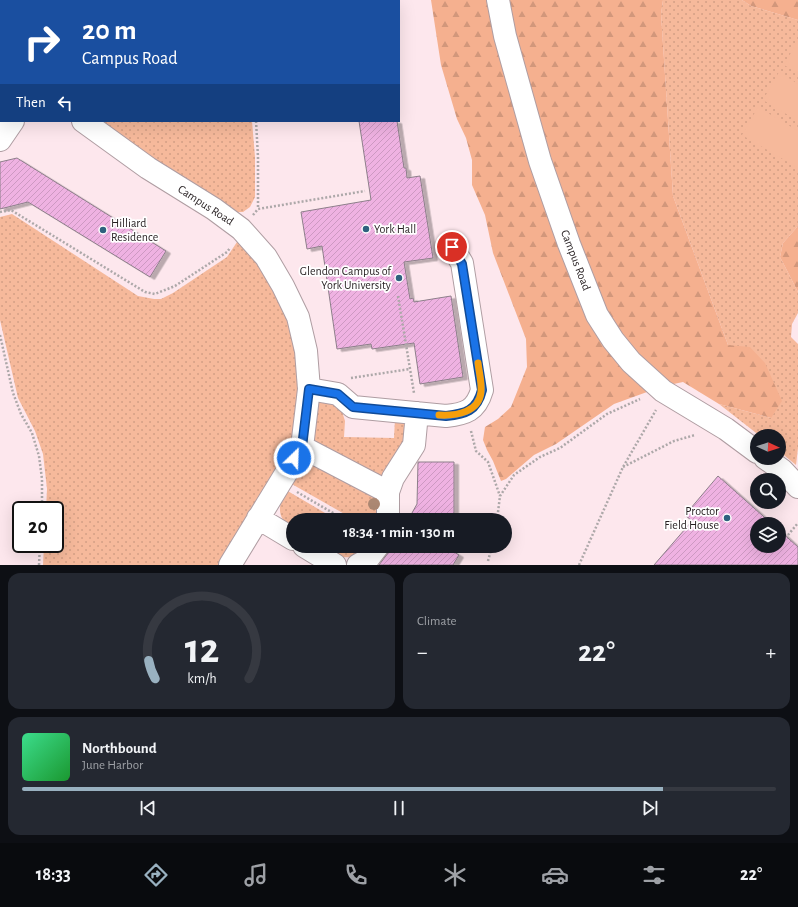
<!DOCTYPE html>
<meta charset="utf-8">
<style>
body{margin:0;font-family:"Alegreya Sans",sans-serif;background:#242831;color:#f1f3f6;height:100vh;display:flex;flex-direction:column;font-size:15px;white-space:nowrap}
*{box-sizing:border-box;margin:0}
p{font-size:13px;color:#9ea1a6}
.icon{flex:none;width:22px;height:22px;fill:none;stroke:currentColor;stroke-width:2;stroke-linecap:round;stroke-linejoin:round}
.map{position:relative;height:565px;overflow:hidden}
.panel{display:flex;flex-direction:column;gap:8px;padding:8px;background:#0d0f14;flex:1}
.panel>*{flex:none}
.banner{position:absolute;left:0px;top:0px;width:400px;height:122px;box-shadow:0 4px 16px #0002;background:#1a4fa0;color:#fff;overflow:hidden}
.needle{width:26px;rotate:93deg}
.tools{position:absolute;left:750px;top:429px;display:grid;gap:8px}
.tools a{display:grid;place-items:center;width:36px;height:36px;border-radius:50%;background:#171b24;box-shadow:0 4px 16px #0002;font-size:20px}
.speed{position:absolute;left:12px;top:501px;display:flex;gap:8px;font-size:20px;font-weight:700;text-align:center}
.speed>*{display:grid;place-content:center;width:52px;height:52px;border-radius:50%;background:#171b24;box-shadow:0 4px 16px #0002;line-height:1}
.speed .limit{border:2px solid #111;border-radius:6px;background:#fff;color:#111}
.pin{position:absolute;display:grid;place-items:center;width:34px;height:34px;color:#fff;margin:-17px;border:2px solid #fff;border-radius:50%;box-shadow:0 1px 4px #0007}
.me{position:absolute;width:44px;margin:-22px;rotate:24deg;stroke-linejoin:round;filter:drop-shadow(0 0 3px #0008)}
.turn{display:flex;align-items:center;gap:14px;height:84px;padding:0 16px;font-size:18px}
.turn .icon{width:52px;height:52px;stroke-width:2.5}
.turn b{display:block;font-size:28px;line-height:34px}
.then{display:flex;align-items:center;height:38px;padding:0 16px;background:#0003;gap:8px;font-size:15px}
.big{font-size:30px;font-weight:700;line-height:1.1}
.panel .tile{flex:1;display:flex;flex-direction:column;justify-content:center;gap:6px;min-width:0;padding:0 14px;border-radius:12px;background:#242831}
.panel .dial{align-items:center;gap:0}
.dial svg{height:104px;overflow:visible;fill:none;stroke:#363941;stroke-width:7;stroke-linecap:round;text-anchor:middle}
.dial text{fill:#f1f3f6;stroke:none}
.song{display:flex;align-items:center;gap:12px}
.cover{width:48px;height:48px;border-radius:6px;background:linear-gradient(135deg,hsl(150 70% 55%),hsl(130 70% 35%))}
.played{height:4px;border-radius:2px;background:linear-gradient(90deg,#99b1c0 85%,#363941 85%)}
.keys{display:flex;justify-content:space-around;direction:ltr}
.heat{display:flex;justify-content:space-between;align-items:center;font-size:22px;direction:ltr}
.panel .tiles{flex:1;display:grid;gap:8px;grid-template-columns:1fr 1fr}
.tile:last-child{grid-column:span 2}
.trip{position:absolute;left:286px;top:513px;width:226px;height:40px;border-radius:20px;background:#171b24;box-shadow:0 4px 16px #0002;font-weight:700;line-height:40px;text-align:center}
.menu{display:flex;height:64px;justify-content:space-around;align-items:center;background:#090b0e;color:#9ea1a6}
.menu .icon{width:28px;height:28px}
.menu .selected{color:#99b1c0}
.menu b{font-size:18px;color:#f1f3f6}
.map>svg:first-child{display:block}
.built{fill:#fde7ed;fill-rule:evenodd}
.grass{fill:url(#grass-dots)}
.forest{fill:url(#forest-firs)}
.pitch{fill:#f6b99b}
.building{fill:url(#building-hatch);stroke:#8d7f8a;filter:url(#shadow)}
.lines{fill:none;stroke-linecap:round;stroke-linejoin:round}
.minor-casing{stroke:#af9da2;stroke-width:24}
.path{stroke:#ada8a9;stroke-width:2.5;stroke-dasharray:2 2;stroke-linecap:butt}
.minor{stroke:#fff;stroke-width:22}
.tree{fill:#ac8873}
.route-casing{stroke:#114b97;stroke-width:10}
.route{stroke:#1a73e8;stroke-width:7}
.slow{stroke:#f59e0b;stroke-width:7}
.poi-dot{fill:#2e617e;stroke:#fff;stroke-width:1.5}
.labels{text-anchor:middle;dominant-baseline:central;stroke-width:3.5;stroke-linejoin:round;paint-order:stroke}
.street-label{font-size:12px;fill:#261f21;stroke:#fff}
.poi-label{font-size:12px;fill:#261f21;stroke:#fff;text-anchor:start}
</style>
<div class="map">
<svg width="798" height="565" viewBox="0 0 798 565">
<defs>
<pattern id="grass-dots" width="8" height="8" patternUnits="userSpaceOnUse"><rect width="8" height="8" fill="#f6b99b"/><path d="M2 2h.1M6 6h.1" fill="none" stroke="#d39f85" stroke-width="1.8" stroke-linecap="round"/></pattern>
<pattern id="forest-firs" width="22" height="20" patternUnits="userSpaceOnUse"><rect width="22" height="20" fill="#f5b08f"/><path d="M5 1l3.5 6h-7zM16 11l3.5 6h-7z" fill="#d2977b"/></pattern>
<pattern id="building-hatch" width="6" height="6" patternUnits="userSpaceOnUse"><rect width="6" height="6" fill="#efb2e2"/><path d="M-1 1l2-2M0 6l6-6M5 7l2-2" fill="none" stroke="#cd99c2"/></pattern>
<filter id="shadow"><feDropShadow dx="4.5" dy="2.5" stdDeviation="0" flood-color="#0004"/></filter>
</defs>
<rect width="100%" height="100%" fill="#fdf9fa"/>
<path class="built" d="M0 0H798V565H0ZM1 1H399V121H1ZM757 436H779V458H757ZM757 480H779V502H757ZM21 510H55V544H21ZM293 520H505V546H293ZM757 524H779V546H757Z"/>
<path class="grass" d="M663 0H742L751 6 798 20V226L783 243 780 257 798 292V313L792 324 791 337 798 344V448L796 465 779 451V436H760L719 404 771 418 728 345 673 196 661 14Z
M97 121H252L255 157V197L250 207 243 212H231Z
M12 214 138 296 154 299H161L173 293 227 257 239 239 276 289 294 336 299 387 293 437 287 457 224 565H43L44 544H55V510H46L47 489 43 454 35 431 18 398 0 320V217Z
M324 400 340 405 345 421 344 437 394 438 395 419 408 424 411 432 381 478 315 443 312 432 315 403Z
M310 466H319L329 468 378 499 381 520H355L290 483C296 474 300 469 310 466Z
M286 490 337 520H293V531C277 516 277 509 286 490Z
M318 546H368C349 565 339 556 318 546Z"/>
<path class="forest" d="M431 0H491L613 354 647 392 614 404 556 444 534 455 506 479 501 481 493 461 487 450 483 440 485 427 498 419 511 407 527 367 526 339 493 253 485 215 472 185V160L466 138 457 119 441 65Z
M505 0H663L661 14 673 196 728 345 750 347 765 363 782 401 771 418 719 404 683 382 669 385 637 357 597 295 548 160Z
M742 0H798V20L751 6Z
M798 226V292L780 257 783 243Z"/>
<path class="pitch" d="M798 40V73L784 65Z
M779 72 798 84V121L763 100Z
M758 107 798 131V168L742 135Z"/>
<path class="building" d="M359 121H397L404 168H406L407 178 420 176 433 258 404 262 410 299 413 298 414 302 451 296 463 377 420 384 414 343 372 349 371 344 337 349 322 246 307 249 301 212 371 200Z
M17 158 166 251 150 277 28 202 0 209V162Z
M418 462H454V520H408L417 504Z
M718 476 772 524H757V546H779V530L798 547V565H654L692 521 685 515Z
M390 546H444L459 555 453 565H379L388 553Z"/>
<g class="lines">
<defs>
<path id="minor" d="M498 0 505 36 540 161 569 244 597 315 613 340 631 362 663 391 726 429 757 452
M0 51 1 52
M83 121 148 168 214 209 241 229 266 257 283 286 298 317 306 351 309 389 302 447 230 565
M0 140 13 121
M309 389 338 394 353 407 446 416C465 414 476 411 482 390L462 263 452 247
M302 447 388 492
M765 458 782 470 798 487
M258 518 293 539
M388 520V492L393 478 414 445 417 413
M304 546 335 565
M358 565 367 560 378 546"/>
</defs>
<use href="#minor" class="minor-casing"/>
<path class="path" d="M256 121 258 157V209
M0 212 11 210 145 292 155 294 175 286 227 252 230 248
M253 215 258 209 365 191
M398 296 414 393
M0 335 13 393 21 414 32 433 39 456 42 479V510
M351 378 410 369
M471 431 476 451 488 462 500 496
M623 467 674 441 695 435
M297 492 345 520
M497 520 500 496 514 475 540 457 560 448 607 414 640 399
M788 535 798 523
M488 561 492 546
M39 565 40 544
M579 565 623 467 656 410"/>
<use href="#minor" class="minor"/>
</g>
<circle class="tree" cx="374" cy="504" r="6"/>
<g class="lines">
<defs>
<path id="route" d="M294 458 302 447 309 389 338 394 353 407 446 416C465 414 477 411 482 390L462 264 452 247"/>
</defs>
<use href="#route" class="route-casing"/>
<use href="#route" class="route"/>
<path class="slow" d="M439 415C457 416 479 412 481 392 482 383 479 372 478 363"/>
</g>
<g class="poi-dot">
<circle cx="366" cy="229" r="4"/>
<circle cx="103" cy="230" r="4"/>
<circle cx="399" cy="278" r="4"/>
<circle cx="727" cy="518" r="4"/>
</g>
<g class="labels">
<g class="street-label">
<text transform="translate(206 205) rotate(33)">Campus Road</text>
<text transform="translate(576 260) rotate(69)">Campus Road</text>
</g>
<g class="poi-label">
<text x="111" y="223">Hilliard<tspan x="111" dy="14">Residence</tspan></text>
<text x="374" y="229">York Hall</text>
<text x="391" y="271" text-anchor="end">Glendon Campus of<tspan x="391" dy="14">York University</tspan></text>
<text x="719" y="511" text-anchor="end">Proctor<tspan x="719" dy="14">Field House</tspan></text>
</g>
</g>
</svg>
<div class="tools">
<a><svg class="needle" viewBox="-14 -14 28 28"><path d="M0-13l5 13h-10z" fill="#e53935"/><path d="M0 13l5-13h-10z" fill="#9ea1a6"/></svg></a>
<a><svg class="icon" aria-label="search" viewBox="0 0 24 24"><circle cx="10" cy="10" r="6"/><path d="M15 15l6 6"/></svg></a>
<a><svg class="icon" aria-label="layers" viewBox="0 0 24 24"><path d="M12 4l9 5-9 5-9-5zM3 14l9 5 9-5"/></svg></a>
</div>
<div class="speed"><div class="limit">20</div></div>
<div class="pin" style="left:452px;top:247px;background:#d93025"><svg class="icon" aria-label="arrive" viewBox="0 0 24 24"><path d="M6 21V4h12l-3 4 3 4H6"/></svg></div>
<svg class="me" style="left:294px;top:458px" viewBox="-20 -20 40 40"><circle r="17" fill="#1a73e8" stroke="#fff" stroke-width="3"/><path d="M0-11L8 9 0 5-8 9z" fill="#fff"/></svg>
<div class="trip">18:34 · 1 min · 130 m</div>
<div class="banner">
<div class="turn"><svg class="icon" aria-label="right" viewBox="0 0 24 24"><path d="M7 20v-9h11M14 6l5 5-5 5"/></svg><div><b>20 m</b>Campus Road</div></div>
<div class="then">Then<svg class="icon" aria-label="left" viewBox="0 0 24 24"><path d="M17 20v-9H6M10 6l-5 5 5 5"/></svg></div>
</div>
</div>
<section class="panel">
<div class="tiles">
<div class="tile dial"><svg viewBox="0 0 100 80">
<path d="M14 69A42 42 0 1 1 86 69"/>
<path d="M14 69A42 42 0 0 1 9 55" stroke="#99b1c0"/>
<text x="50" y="56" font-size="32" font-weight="700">12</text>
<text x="50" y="72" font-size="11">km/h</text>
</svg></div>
<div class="tile"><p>Climate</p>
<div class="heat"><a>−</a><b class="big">22°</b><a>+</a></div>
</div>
<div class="tile">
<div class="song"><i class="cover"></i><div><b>Northbound</b><p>June Harbor</p></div></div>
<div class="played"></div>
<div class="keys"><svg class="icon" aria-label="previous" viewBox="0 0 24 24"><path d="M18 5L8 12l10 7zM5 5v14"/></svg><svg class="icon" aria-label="pause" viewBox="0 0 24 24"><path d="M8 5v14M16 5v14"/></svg><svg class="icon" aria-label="next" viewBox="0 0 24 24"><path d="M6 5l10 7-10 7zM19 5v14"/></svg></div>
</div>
</div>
</section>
<nav class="menu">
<b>18:33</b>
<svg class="icon selected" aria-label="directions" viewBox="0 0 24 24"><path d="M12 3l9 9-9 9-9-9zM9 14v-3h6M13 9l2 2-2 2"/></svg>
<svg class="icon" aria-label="music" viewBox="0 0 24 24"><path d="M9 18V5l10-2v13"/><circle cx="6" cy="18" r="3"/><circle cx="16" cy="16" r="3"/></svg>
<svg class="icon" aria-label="phone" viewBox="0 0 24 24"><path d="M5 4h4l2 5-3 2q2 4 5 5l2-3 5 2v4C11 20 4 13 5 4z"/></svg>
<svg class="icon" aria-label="climate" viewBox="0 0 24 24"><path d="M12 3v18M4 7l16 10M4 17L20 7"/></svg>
<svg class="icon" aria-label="car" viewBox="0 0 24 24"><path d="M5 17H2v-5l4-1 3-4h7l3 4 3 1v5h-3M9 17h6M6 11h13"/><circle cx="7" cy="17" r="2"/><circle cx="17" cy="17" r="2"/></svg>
<svg class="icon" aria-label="filters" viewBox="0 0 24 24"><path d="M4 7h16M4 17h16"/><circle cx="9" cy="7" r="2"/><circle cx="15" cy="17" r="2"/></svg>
<b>22°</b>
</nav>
